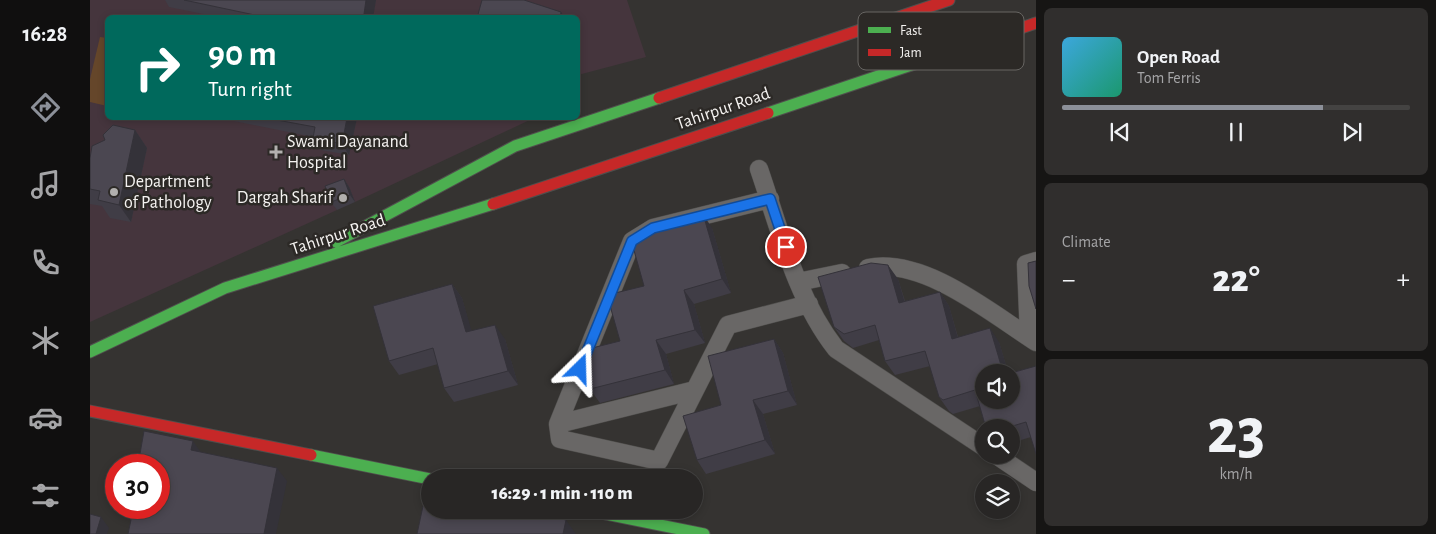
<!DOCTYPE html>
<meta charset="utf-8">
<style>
body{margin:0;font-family:"Alegreya Sans",sans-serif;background:#302e2d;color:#f1f3f6;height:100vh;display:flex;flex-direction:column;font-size:19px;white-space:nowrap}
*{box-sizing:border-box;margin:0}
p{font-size:16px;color:#a5a5a7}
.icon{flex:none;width:28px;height:28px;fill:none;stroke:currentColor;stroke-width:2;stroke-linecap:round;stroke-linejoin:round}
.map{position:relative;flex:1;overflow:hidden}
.sheet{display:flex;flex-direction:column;gap:8px;padding:8px;background:#161514;width:400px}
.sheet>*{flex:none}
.banner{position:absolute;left:15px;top:15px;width:475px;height:105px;border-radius:8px;box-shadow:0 2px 8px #0003,0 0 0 1px #444342;background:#00695c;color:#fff;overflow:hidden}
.controls{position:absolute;left:885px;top:364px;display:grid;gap:10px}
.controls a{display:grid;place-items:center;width:45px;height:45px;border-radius:50%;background:#282625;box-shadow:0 2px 8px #0003,0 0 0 1px #444342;font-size:25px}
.speed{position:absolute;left:15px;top:454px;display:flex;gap:10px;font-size:25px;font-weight:700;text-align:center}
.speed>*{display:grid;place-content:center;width:65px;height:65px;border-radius:50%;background:#282625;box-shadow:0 2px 8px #0003,0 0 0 1px #444342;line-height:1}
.speed .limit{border:8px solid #d22;background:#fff;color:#111}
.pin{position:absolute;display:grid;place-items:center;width:42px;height:42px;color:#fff;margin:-21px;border:2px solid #fff;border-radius:50%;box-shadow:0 1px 5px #0007}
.me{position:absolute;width:55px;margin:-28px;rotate:22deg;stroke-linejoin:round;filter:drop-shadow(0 0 4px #0008)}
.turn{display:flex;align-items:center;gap:18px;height:105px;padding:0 20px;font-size:22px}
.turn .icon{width:65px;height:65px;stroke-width:2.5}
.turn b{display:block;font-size:35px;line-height:42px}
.big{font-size:38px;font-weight:800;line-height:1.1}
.sheet .tile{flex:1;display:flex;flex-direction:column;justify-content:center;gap:8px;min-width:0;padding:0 18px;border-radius:8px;background:#302e2d}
.sheet .dial{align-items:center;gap:0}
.dial b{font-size:65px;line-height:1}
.song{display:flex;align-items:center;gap:15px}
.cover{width:60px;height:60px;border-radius:8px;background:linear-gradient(135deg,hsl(200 70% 55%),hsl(160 70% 35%))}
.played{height:5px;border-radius:2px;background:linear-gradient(90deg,#8c9099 75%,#444342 75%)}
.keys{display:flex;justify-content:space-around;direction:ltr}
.heat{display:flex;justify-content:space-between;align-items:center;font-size:28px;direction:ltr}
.trip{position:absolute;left:331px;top:469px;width:282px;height:50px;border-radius:25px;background:#282625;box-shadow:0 2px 8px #0003,0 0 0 1px #444342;font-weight:800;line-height:50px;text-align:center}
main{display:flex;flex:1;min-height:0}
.tabs{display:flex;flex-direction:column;width:90px;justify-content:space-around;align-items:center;background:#100f0f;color:#a5a5a7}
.tabs .icon{width:35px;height:35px}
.tabs .active{color:#8c9099}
.tabs b{font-size:22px;color:#f1f3f6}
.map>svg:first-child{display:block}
.medical{fill:#45353d}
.green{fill:#65462a}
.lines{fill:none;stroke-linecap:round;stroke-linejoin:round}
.street-casing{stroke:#504f4d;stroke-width:19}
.fast-casing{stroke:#504f4d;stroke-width:13}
.jam-casing{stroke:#504f4d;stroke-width:13}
.street{stroke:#696766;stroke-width:18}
.fast{stroke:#4caf50;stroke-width:11}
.jam{stroke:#c62828;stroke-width:11}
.wall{fill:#403d46}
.shaded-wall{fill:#343239}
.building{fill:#4b4751;stroke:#343239}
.route-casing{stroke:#114b97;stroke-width:12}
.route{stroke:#1a73e8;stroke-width:9}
.poi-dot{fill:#b2b0ae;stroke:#2c2926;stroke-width:2}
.labels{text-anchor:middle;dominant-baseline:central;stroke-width:5;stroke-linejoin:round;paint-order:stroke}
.street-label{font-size:18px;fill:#f5f3f1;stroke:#2c2926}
.poi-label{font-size:18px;fill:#f5f3f1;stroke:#2c2926;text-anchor:start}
.key{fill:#2c2926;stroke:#686663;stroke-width:1}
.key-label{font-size:14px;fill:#f5f3f1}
</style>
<main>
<nav class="tabs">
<b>16:28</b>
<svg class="icon active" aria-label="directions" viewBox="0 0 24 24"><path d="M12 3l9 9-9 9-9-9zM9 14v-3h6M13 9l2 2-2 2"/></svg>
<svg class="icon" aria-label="music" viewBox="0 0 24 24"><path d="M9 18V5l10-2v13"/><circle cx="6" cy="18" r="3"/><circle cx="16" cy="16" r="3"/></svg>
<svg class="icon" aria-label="phone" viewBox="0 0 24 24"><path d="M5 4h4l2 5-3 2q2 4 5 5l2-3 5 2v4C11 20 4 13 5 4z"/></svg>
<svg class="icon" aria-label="climate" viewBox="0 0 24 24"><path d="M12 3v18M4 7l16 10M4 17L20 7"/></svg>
<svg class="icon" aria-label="car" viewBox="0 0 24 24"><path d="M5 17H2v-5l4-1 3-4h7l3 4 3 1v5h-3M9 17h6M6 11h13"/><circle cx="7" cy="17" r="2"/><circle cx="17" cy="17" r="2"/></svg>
<svg class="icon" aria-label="filters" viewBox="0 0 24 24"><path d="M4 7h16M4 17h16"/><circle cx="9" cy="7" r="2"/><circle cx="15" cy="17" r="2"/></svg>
</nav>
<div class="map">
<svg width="946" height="534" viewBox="0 0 946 534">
<rect width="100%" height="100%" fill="#353331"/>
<path class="medical" d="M0 0H537L556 57 488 75V18H18V118H444L265 202 259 187 240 194 247 210 0 322Z"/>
<path class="green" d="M10 37 17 38V106L0 102V79Z"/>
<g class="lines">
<defs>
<path id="street" d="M669 169C690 230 706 298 746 349L894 447
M680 199 563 228 542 241 468 424 470 439 569 461 638 325 719 304
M778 268C834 257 901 313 946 342
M708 282 752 273
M939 337 936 264 946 261
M468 424 605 390
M906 455 946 482"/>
<path id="fast" d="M678 113 857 53
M246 242 425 146 569 98
M0 352 135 288 403 204
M221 455 340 479
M496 510 614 534"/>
<path id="jam" d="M857 53 946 23
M569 98 859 0
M403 204 678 113
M0 411 221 455"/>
</defs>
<use href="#street" class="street-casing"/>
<use href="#fast" class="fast-casing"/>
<use href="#jam" class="jam-casing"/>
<use href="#street" class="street"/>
<use href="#fast" class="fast"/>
<use href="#jam" class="jam"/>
</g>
<path class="wall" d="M75 0H286L283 16 292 18H133L79 7Z
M129 118H267L259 155 231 150 223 138V137Z
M45 130 57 148 41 222 20 218 12 206 0 204V158Z
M254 179 259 187 265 202 247 210 241 202Z
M622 228 641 293 604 304 615 343 576 354 584 384 510 403 500 389 530 341 554 286Z
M808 279 815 301 850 292 859 306 868 337 909 342 918 372H894V400L921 373 941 437 921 443V428H896L890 406 863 414 859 411 849 397 840 366 805 375 795 361 789 340 763 348 754 341 744 327Z
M362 284 372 298 381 331 415 339 428 385 364 402 354 388 348 364 309 375 299 361Z
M684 339 693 353 707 405 673 414 685 454 616 474 607 460 631 405Z"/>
<path class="shaded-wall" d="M276 0H286L283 18 274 14Z
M471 12 475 18H470Z
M488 38 491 43 490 61 488 57Z
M257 118H267L259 155 252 144Z
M45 130 57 148 41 222 29 205Z
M254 179 259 187 265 202 260 195Z
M613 214 622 228 641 293 632 279Z
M798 265 808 279 819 317 809 303Z
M362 284 372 298 386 346 376 332Z
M594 290 604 304 615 343 605 330Z
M850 292 859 306 872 353 862 339Z
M405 325 415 339 428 385 418 371Z
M900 328 909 342 918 372H913Z
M684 339 693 353 707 405 698 391Z
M566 340 576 354 584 384 575 370Z
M663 400 673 414 685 454 675 440Z
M103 441 112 454 101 450Z
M187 468 197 481 186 534H174Z
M11 517 19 528 17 534H6Z
M476 520 486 534H473Z"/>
<path class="building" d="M94 0H276L274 14 291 17V18H179Z
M392 0H434L471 12 470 18H387Z
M176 118H257L252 144 223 138 225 127Z
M23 125 45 130 29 205 8 200 10 191 0 189V158L2 146 15 140 13 135Z
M254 179 260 195 241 202 235 186Z
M613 214 632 279 594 290 605 330 566 340 575 370 500 389 491 357 494 350 530 341 517 295 554 286 540 236Z
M946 261V309L939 286 938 263Z
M781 263 798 265 809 303 850 292 862 339 900 328 913 372H894V400H921V373L946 366V454L936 422 916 428H896L885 390 853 400 849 397 835 351 795 361 785 325 754 334 744 327 728 277Z
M362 284 376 332 405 325 418 371 354 388 343 348 299 361 283 306Z
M684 339 698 391 663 400 675 440 607 460 593 416 631 405 618 356Z
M54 431 103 441 101 450 187 468 174 534H38L42 515 38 514 39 508H69V465H48Z
M336 492 340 493V510H427L476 520 473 534H327Z
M0 514 11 517 6 534H0Z"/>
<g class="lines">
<defs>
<path id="route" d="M490 369 542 241 563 228 680 199 696 247"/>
</defs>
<use href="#route" class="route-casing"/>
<use href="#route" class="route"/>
</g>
<g class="poi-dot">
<path d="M183.5 144.5h5v5h5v5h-5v5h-5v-5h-5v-5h5z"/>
<circle cx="24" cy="192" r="5"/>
<circle cx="253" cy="198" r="5"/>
</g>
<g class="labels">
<g class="street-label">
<text transform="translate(633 109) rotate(-19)">Tahirpur Road</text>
<text transform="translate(248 235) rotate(-18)">Tahirpur Road</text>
</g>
<g class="poi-label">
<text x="197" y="142">Swami Dayanand<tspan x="197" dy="21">Hospital</tspan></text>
<text x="34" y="182">Department<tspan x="34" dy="21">of Pathology</tspan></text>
<text x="243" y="198" text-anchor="end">Dargah Sharif</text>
</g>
</g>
<rect x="768" y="12" width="166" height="58" rx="8" class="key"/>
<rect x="778" y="27" width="23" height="6" fill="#4caf50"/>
<rect x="778" y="49" width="23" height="7" fill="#c62828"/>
<g class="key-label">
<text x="810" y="35">Fast</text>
<text x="810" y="57">Jam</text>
</g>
</svg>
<div class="controls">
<a><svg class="icon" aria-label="sound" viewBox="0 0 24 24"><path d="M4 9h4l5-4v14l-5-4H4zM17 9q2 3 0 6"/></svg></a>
<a><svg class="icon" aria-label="search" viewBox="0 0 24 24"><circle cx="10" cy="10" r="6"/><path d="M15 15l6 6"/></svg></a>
<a><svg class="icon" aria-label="layers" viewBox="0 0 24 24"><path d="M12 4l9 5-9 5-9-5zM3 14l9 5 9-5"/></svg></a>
</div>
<div class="speed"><div class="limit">30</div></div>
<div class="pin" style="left:696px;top:247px;background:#d93025"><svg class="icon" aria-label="arrive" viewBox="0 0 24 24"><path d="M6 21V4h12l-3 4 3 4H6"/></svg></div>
<svg class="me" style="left:490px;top:369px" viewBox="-20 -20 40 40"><path d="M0-17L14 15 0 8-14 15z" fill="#1a73e8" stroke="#fff" stroke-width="4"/></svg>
<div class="trip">16:29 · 1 min · 110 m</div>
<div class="banner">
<div class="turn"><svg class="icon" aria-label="right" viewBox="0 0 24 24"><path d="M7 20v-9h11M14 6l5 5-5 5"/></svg><div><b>90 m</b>Turn right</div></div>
</div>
</div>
<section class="sheet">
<div class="tile">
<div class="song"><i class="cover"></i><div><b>Open Road</b><p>Tom Ferris</p></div></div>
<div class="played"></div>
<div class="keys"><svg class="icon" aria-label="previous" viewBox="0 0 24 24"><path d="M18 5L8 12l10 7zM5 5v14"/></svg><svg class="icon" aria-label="pause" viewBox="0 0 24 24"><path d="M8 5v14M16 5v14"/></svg><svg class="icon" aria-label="next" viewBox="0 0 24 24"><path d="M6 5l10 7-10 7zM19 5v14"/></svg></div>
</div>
<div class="tile"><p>Climate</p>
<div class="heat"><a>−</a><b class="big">22°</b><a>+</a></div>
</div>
<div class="tile dial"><b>23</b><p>km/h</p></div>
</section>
</main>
